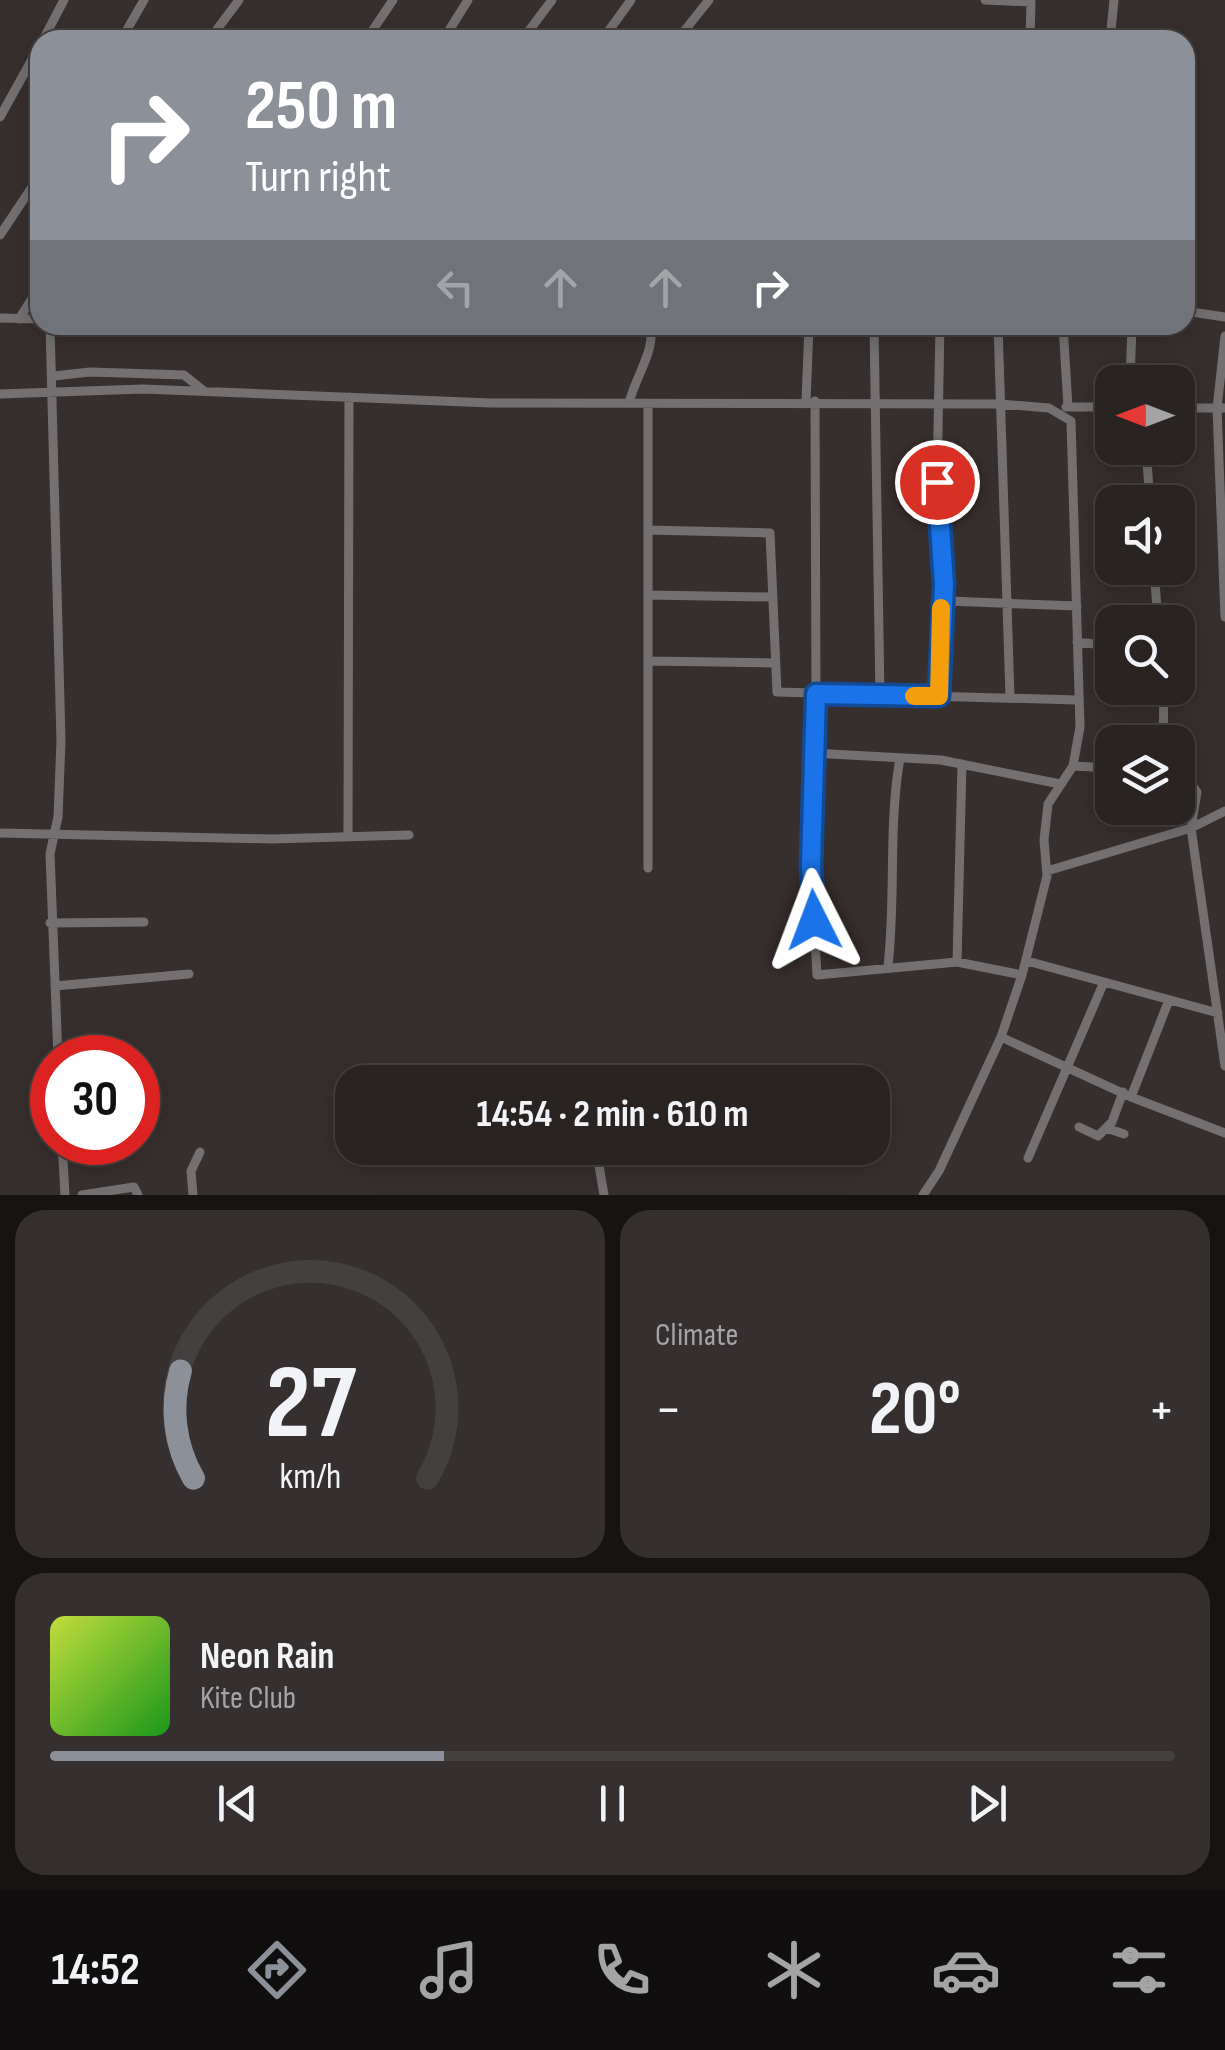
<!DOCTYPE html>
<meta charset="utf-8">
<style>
body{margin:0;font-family:"Sofia Sans Condensed",sans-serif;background:#352f2f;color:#f1f3f6;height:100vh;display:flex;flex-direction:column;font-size:38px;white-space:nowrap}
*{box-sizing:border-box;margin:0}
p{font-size:32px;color:#a5a4a5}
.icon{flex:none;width:55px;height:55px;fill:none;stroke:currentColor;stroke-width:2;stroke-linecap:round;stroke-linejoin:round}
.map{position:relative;height:1195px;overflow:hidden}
.side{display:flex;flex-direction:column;gap:15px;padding:15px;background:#171313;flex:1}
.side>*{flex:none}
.banner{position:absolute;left:30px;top:30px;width:1165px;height:305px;border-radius:30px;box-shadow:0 5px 25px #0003,0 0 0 2px #454040;background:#8c9099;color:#fff;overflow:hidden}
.needle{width:65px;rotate:270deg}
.fabs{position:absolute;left:1095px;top:365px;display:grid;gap:20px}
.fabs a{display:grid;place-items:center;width:100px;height:100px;border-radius:20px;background:#292322;box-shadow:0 5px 25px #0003,0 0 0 2px #454040;font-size:50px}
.speed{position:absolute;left:30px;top:1035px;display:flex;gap:20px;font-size:50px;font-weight:700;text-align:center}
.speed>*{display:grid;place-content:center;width:130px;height:130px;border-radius:50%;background:#292322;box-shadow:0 5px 25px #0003,0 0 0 2px #454040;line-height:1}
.speed .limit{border:15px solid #d22;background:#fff;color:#111}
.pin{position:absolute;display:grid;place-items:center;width:85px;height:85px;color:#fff;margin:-42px;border:5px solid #fff;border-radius:50%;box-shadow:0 2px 10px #0007}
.me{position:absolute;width:110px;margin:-55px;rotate:357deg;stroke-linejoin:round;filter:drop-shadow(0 0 8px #0008)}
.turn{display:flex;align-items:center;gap:35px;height:210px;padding:0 50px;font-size:45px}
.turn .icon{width:130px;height:130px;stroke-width:2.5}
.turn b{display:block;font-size:70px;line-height:85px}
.lanes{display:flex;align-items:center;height:95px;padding:0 50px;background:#0003;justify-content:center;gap:50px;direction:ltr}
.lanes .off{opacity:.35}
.big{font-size:75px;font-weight:700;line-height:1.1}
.side .card{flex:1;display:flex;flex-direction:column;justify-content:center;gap:15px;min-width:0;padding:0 35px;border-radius:30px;background:#352f2f}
.side .dial{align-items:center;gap:0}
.dial svg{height:260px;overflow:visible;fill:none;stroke:#454040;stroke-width:7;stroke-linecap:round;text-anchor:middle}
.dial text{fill:#f1f3f6;stroke:none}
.song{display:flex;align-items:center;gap:30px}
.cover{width:120px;height:120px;border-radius:15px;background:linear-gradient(135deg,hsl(70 70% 55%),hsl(120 70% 35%))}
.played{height:10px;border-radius:5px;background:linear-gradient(90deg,#8c9099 35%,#454040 35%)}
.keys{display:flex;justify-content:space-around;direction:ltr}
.heat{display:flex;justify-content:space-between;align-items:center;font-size:55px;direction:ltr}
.side .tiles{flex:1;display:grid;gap:15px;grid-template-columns:1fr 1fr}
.card:last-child{grid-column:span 2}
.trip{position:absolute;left:335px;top:1065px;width:555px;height:100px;border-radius:30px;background:#292322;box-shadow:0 5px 25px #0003,0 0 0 2px #454040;font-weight:700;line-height:100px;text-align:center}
.dock{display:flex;height:160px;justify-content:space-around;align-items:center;background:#100e0e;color:#a5a4a5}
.dock .icon{width:70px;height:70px}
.dock .current{color:#8c9099}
.dock b{font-size:45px;color:#f1f3f6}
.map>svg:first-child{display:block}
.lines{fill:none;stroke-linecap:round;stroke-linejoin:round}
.minor{stroke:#747071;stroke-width:9}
.route-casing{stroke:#114b97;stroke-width:25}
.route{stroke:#1a73e8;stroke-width:18}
.slow{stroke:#f59e0b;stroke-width:18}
</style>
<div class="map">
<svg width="1225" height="1195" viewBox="0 0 1225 1195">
<rect width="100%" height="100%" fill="#372f2d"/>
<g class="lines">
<path class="minor" d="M985 0 1031 2 1030 40
M43 40 64 0
M121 40 144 0
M209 40 239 0
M366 40 393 0
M443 40 468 0
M522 40 552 0
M602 40 631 0
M677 40 709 0
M1110 40 1114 0
M0 117 40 45
M0 235 40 175
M1185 311 1225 317
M0 318 40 319
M19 319 40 286
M50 325 61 741 58 817 50 854 58 1058
M874 325 880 696
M998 325 1010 697
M1063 325 1068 407
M1225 336 1217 408 1225 617
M54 376 90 372 184 375 204 391
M1130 382 1132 325
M0 394 143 389 491 403 999 404 1049 408 1071 421 1080 727 1073 766 1048 804 1044 840 1047 876 1022 975 1001 1037 939 1171 923 1195
M815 401 816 694 811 867 817 975 957 962 1022 975
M806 402 809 325
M629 403C634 381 652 355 651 334L633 325
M648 405V868
M1066 407H1112
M1178 408H1225
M1146 448 1150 502
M648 530 770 533 777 692 1077 700
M1154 568 1158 622
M945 589 948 601 1077 606
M648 595 771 597
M1077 642 1112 646
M648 661 773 663
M939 696 944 584 937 482 940 325
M1163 742 1164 688
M812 753 941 760 1060 784
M1073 766 1112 768
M1178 780 1188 779 1197 792 1191 828 1225 1066
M0 833 272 839 409 835
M348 834 349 397
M1047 871 1191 828 1225 811
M50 923 144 922
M1027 961 1218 1013
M957 962 962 764
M888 966C896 896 888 827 900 758
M55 986 189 974
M1001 1037 1131 1097 1225 1133
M1131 1097 1169 1000
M1079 1127 1098 1136 1112 1122 1123 1092
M1106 1128 1124 1134
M62 1142 65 1195
M596 1148 604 1195
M1028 1158 1104 982
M82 1195 134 1187 138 1195
M193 1195 191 1171 200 1152"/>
</g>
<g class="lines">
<defs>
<path id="route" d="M814 920 811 866 816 694 939 696 944 584 937 482"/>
</defs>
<use href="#route" class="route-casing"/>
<use href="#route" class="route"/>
<path class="slow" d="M914 696H939L941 608"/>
</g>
</svg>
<div class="fabs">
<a><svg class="needle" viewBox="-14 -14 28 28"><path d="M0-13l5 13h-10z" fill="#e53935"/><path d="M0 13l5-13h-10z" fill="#a5a4a5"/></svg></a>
<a><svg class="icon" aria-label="sound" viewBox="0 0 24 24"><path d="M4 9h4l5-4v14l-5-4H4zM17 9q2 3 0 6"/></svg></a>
<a><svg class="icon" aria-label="search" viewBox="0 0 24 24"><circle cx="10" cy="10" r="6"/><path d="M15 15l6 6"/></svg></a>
<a><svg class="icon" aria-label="layers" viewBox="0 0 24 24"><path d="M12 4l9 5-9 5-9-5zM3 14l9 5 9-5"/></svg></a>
</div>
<div class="speed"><div class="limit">30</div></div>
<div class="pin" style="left:937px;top:482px;background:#d93025"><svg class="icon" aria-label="arrive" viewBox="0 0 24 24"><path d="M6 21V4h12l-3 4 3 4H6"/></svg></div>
<svg class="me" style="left:814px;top:920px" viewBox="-20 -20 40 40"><path d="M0-17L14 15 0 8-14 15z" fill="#1a73e8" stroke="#fff" stroke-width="4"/></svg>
<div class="trip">14:54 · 2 min · 610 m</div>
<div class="banner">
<div class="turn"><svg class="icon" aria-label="right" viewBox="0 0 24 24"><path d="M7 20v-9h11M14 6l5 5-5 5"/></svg><div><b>250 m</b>Turn right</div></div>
<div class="lanes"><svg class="icon off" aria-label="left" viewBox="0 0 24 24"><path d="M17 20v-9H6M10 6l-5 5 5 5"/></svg><svg class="icon off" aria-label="ahead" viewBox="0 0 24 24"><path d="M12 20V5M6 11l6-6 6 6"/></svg><svg class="icon off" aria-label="ahead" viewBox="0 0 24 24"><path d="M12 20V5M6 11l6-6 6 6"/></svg><svg class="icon" aria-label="right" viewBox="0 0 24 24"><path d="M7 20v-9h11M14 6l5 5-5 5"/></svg></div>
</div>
</div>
<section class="side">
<div class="tiles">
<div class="card dial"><svg viewBox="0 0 100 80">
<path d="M14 69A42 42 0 1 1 86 69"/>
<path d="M14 69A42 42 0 0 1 10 36" stroke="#8c9099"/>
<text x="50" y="56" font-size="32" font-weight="700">27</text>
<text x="50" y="72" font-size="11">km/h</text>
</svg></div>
<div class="card"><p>Climate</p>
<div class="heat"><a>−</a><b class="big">20°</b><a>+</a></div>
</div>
<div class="card">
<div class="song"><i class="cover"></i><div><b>Neon Rain</b><p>Kite Club</p></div></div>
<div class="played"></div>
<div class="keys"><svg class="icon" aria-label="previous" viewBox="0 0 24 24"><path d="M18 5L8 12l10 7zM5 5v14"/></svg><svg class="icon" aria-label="pause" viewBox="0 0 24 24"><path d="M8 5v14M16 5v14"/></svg><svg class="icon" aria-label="next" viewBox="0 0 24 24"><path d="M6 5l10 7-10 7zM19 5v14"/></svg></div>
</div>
</div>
</section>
<nav class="dock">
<b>14:52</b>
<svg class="icon current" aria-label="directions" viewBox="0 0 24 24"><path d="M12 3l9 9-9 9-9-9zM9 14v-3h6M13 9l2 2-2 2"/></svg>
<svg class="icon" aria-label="music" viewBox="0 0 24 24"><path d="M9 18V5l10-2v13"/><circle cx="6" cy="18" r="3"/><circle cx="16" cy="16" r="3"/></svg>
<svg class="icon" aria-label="phone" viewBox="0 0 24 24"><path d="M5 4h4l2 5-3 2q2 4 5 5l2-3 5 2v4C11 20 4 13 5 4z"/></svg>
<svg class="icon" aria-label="climate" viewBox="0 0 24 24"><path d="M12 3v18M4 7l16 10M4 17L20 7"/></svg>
<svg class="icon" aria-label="car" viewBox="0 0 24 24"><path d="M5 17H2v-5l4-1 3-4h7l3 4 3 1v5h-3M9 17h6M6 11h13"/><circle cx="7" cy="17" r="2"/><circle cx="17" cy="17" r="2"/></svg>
<svg class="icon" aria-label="filters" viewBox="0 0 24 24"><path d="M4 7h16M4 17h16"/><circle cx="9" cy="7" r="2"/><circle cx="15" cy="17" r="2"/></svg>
</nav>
